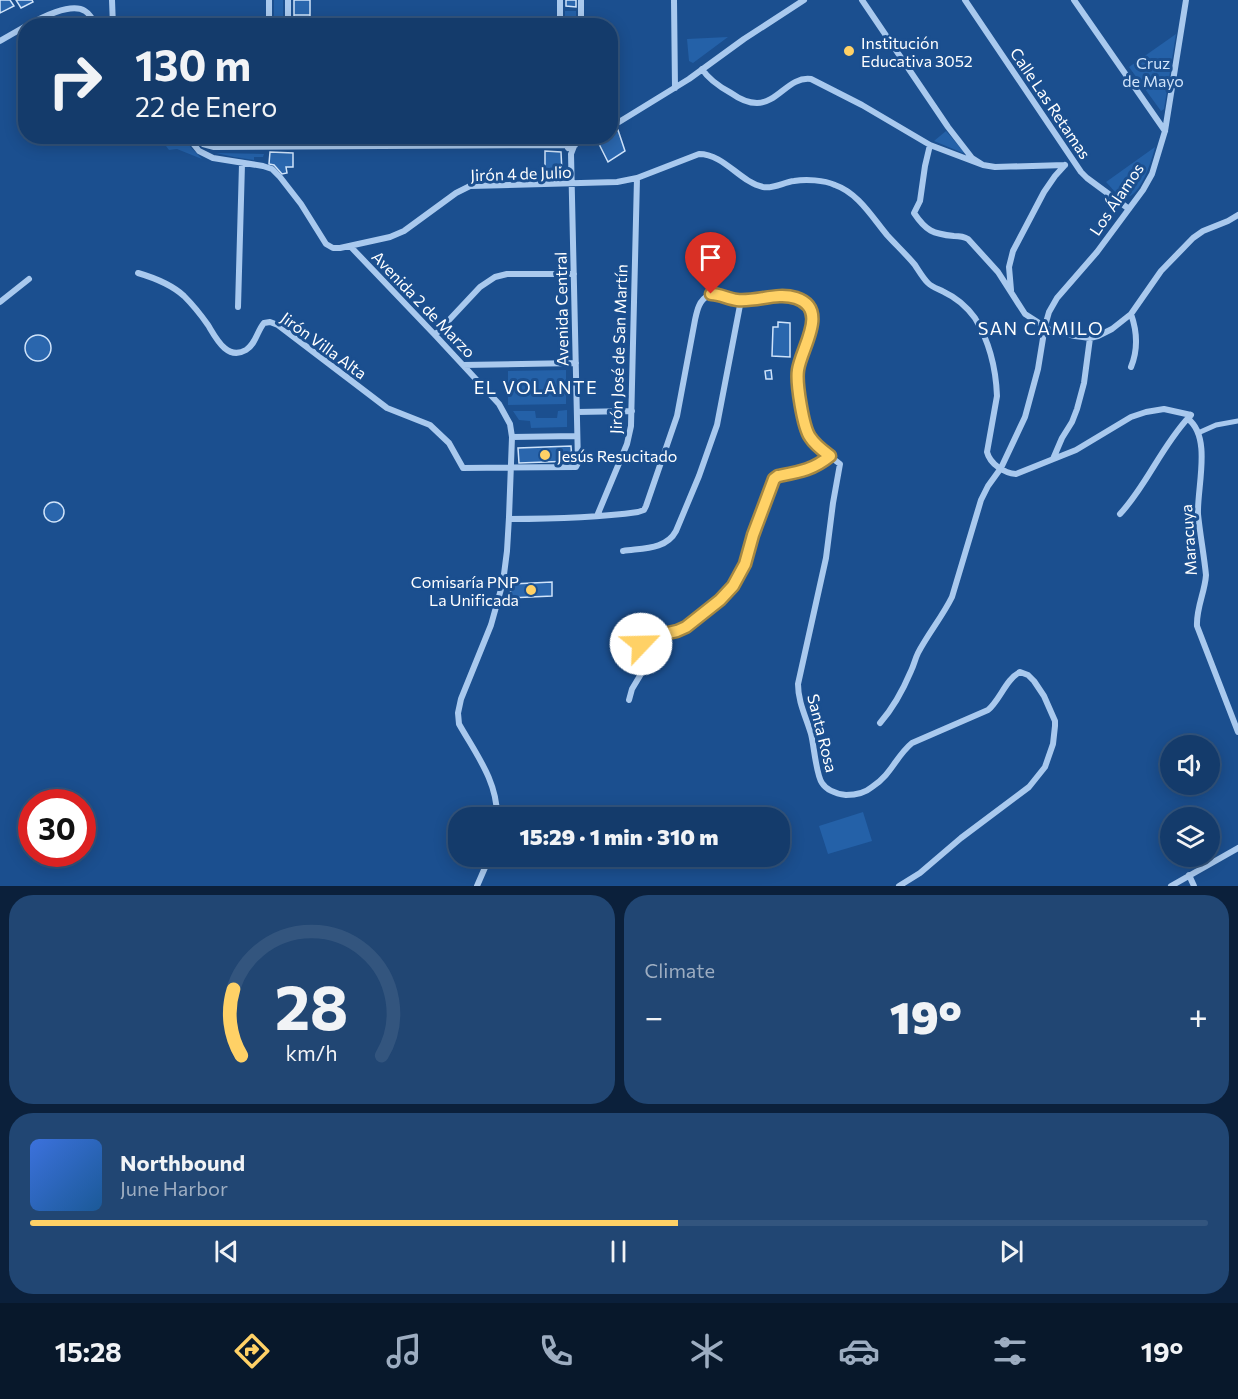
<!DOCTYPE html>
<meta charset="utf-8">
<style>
body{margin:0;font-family:Commissioner,sans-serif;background:#214673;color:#f1f3f6;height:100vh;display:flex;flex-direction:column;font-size:22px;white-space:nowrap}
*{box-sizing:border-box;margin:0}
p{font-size:20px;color:#9dadc1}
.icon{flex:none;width:33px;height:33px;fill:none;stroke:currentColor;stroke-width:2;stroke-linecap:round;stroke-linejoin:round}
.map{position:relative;height:886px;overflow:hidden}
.panel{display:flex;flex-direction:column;gap:9px;padding:9px;background:#0b203b;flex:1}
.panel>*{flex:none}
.guide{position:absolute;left:18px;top:18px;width:600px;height:126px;border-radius:24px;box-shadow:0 3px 15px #0003,0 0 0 2px #33557e;background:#143b6b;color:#f1f3f6;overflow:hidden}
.fabs{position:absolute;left:1160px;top:735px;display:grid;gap:12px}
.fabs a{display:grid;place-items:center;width:60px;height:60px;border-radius:50%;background:#143b6b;box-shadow:0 3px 15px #0003,0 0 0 2px #33557e;font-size:30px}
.speed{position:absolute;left:18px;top:789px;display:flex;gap:12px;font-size:30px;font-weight:700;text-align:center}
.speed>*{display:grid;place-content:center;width:78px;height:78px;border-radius:50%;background:#143b6b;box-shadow:0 3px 15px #0003,0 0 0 2px #33557e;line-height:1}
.speed .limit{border:9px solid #d22;background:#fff;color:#111}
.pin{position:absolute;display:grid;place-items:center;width:51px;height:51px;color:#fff;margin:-62px -26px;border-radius:50% 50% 50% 0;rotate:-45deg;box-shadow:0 0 6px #0007}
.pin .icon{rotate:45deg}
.me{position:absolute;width:66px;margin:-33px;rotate:66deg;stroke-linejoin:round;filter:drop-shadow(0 0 4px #0008)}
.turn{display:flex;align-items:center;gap:21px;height:126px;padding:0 18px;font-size:27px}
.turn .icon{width:78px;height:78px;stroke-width:2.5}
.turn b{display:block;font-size:42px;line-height:51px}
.big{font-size:45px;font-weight:800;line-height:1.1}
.panel .card{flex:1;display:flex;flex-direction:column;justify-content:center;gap:9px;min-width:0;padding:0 21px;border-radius:24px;background:#214673}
.panel .dial{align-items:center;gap:0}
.dial svg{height:156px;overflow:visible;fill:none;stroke:#33557e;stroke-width:7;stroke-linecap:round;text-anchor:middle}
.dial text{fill:#f1f3f6;stroke:none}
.song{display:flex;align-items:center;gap:18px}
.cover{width:72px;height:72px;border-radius:9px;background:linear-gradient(135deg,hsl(220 70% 55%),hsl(210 70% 35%))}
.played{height:6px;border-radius:3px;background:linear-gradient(90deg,#ffd166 55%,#33557e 55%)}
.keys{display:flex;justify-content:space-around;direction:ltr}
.heat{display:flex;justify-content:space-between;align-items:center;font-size:33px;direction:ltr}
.panel .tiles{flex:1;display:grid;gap:9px;grid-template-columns:1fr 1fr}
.card:last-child{grid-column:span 2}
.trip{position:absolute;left:448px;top:807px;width:342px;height:60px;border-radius:24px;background:#143b6b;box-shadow:0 3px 15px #0003,0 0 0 2px #33557e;font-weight:800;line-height:60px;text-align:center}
.menu{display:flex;height:96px;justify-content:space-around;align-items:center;background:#08182b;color:#9dadc1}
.menu .icon{width:42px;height:42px}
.menu .on{color:#ffd166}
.menu b{font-size:27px;color:#f1f3f6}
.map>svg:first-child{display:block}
.green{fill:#2461a8}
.building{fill:#2a66ad;stroke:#cfe3fa;stroke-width:1.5}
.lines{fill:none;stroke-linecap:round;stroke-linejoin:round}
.pedestrian{stroke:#a9c9ee;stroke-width:5}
.minor{stroke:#a9c9ee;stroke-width:6}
.route-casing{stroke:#a68842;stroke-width:15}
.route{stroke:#ffd166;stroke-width:10}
.poi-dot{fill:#ffd166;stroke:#1b4f8f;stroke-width:2}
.labels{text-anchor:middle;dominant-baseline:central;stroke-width:6;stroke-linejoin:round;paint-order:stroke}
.poi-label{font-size:16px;fill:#fff;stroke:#1b4f8f;text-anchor:start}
.park-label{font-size:16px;fill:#cfe3fa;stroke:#1b4f8f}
.street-label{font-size:16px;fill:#fff;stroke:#1b4f8f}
.neighbourhood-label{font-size:18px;letter-spacing:1.5px;fill:#fff;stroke:#1b4f8f}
</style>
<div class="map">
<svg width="1238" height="886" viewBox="0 0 1238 886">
<rect width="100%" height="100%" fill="#1b4f8f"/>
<path class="green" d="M274 0H283V25H274Z
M565 11H576V25H565Z
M1176 34 1164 109 1161 111 1129 67Z
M728 37 693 63 689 61 687 39Z
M946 131 964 152 963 153 934 141Z
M179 137H181L202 159 177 149 169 150 166 146Z
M1155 147C1152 159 1140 200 1124 197 1117 196 1111 187 1106 182Z
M216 153 264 154 263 157H254V160L234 157Z
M566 370V404L508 405V371Z
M567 410V427L531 428 530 421 519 420 513 411H535L536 418H557L558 411Z
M863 812 872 841 828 854 819 826Z"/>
<path class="building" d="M0 0H10L14 6 0 13Z
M16 0H32L33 2 21 8Z
M294 0H310V15H294Z
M566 0H576V7L566 6Z
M294 15H310V24H294Z
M618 130 625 151 608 162 596 138 601 136H610V133Z
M545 151 561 152 562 173 558 176H545Z
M270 152 293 153V167H286L287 173 282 174 274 165 269 164Z
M778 322 790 323V357L772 356 773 327H778Z
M25 348a13 13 0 1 1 26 0a13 13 0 1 1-26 0Z
M771 370 772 379H766L765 371Z
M571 446 572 461 519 463 518 448Z
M44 512a10 10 0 1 1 20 0a10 10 0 1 1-20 0Z
M552 582V596L509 598 512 584Z"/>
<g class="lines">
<path class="pedestrian" d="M1198 433 1216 425 1238 421"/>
<path class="minor" d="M112 0 113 26
M269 0V26
M288 0V26
M674 0 675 88
M862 0 948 127 972 158 983 165 995 167 1065 165
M965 0 1081 172 1087 178 1129 209
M1074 0 1165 131
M27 26C40 18 71 2 85 11 90 14 94 21 97 26
M560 26V0
M581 26V0
M0 41 26 26
M702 69C709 80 720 87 731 93 738 98 748 103 757 103 778 103 789 76 811 79L862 105 930 145 983 165
M610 124 619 122 689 79 744 39 804 0
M187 136 199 151 213 158 263 166 272 169 280 177 301 204 326 244 333 248H340L390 237 404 231 456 193 470 186 617 182 637 178 699 154C724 154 740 182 763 187 774 189 784 182 794 181 806 179 824 180 835 185 858 193 872 217 887 235 896 245 906 254 915 265 919 271 923 278 928 283 933 288 939 289 944 292 957 298 967 307 975 318 989 341 996 370 997 396L987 452C990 464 1004 473 1016 474L1076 450 1131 417 1146 412 1164 409 1191 415
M193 136 203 144 214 147 575 145
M562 136 568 148
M930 145 925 166 920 201 914 213C926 231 933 234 954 236 959 236 963 236 968 239L998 272 1025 314 1050 330 1075 336 1090 338 1098 336 1112 329 1131 314 1161 271 1193 238 1203 231 1228 221 1238 215
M322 146V136
M350 246 435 335 499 404 510 424 512 437 509 517 507 551 503 582 491 625 461 699 458 713 459 724C476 754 498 782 497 818
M138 273C155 278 171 284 184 296 193 305 201 315 208 325 216 338 227 361 246 350 256 344 257 331 264 323L270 322 278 325 387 408 430 425 449 443 463 468 576 467 578 463 571 154 578 136
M1011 290 1009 267 1013 251 1044 192 1055 176 1065 165
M0 302 29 279
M238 307 242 164
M1131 314C1137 331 1138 350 1131 367
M435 335 480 287 495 277 507 274H574
M463 365 576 363
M577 412 632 411
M1191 415 1188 419C1212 437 1197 487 1198 514 1200 534 1204 555 1206 575 1205 592 1196 608 1197 626L1238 732
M512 437 577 436
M1053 459 1062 438 1072 422 1077 409 1084 383 1090 338
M1120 514C1147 485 1161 447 1189 417
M597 516 627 444 631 426 637 178
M509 519C552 519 595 518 638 512L644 510 646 506 677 416 695 320C697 311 699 300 708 296 718 290 729 300 740 300 759 300 805 285 812 312 817 329 799 357 798 376L805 428C811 445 826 453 840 464L833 503 826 558 798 684C798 702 806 717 811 734 814 745 816 775 822 783 827 791 838 794 846 795 855 795 865 793 872 787 892 774 896 756 912 743L988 710C1000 700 1006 679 1020 672L1028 675 1034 681 1044 696 1055 721V726L1053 744 1045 767 1029 787 961 838 920 873 899 886
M623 551C642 548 666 550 676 531L699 476 717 425 741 300
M629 700 632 689 641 674 644 666 641 644 642 640 650 637 677 631 686 627 728 592 742 570 759 519 776 477C799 469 808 474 830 456
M880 723C894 707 903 690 911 671 914 665 915 659 918 653 928 634 942 617 952 597L981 500 988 486 1001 468 1025 417 1038 369 1045 326 1049 312 1057 298 1097 252 1143 190 1152 174 1165 131 1186 0
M1189 875 1194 886
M477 886 490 856
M1171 886 1238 848"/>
</g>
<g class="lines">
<defs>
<path id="route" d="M641 644 642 640 646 638 677 631 686 627 720 600 733 586 745 564 753 535 774 479 778 476C799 472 813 470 830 456 822 450 815 445 810 437 803 427 796 383 798 370 801 348 830 309 796 298 777 292 757 302 737 300 728 299 720 294 711 294"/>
</defs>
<use href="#route" class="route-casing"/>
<use href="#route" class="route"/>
</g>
<g class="poi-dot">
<circle cx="849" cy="51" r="6"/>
<circle cx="545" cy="455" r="6"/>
<circle cx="531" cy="590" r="6"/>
</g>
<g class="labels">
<g class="poi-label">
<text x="861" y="42">Institución<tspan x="861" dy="18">Educativa 3052</tspan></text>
<text x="557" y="455">Jesús Resucitado</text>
<text x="519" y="581" text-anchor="end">Comisaría PNP<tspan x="519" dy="18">La Unificada</tspan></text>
</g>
<g class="park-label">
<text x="1153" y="62">Cruz<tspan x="1153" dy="18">de Mayo</tspan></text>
</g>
<g class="street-label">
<text transform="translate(1051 103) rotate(56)">Calle Las Retamas</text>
<text transform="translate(521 173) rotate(-2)">Jirón 4 de Julio</text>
<text transform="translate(1116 199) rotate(-56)">Los Álamos</text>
<text transform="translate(424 304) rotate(46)">Avenida 2 de Marzo</text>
<text transform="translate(561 309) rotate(-91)">Avenida Central</text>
<text transform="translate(324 345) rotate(36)">Jirón Villa Alta</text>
<text transform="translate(618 349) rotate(-88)">Jirón José de San Martín</text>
<text transform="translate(1188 540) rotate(-94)">Maracuya</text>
<text transform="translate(823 733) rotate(76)">Santa Rosa</text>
</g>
<g class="neighbourhood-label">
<text x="1041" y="328">SAN CAMILO</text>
<text x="536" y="387">EL VOLANTE</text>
</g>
</g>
</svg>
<div class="fabs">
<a><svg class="icon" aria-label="sound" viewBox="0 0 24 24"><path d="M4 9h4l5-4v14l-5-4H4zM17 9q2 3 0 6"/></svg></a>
<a><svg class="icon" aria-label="layers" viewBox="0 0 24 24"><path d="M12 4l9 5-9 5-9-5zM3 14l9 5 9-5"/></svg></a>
</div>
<div class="speed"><div class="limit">30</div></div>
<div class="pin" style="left:711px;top:294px;background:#d93025"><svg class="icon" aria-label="arrive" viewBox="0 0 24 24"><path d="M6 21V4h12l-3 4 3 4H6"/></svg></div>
<svg class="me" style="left:641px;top:644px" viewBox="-20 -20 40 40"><circle r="19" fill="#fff"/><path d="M0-13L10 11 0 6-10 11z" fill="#ffd166"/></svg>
<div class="trip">15:29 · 1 min · 310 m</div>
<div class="guide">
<div class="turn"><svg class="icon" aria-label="right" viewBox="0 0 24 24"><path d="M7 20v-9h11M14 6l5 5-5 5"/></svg><div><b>130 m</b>22 de Enero</div></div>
</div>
</div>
<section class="panel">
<div class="tiles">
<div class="card dial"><svg viewBox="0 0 100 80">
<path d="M14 69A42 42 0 1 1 86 69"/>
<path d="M14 69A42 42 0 0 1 10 35" stroke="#ffd166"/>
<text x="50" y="56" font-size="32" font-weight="700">28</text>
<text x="50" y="72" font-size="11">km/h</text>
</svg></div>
<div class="card"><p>Climate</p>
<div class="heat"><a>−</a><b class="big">19°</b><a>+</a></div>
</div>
<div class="card">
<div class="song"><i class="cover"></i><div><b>Northbound</b><p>June Harbor</p></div></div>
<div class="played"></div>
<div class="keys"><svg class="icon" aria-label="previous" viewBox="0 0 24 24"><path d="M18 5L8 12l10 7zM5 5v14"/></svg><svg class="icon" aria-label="pause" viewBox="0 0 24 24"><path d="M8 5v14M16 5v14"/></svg><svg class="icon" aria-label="next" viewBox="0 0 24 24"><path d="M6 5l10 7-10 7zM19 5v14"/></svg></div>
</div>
</div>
</section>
<nav class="menu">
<b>15:28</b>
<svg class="icon on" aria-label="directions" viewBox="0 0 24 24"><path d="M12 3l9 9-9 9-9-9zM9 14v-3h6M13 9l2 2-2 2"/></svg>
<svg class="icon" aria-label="music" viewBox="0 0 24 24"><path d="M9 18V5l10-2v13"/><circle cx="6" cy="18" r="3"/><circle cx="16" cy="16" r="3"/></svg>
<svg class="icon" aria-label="phone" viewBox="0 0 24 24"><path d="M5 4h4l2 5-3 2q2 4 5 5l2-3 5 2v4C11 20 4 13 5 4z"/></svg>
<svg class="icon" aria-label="climate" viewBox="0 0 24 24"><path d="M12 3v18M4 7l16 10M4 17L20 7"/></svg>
<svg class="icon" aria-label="car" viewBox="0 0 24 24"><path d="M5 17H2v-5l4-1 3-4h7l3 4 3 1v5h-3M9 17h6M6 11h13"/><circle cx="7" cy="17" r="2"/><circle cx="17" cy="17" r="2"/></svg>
<svg class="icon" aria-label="filters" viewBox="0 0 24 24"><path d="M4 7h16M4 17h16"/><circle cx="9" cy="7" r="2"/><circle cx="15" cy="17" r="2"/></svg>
<b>19°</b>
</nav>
